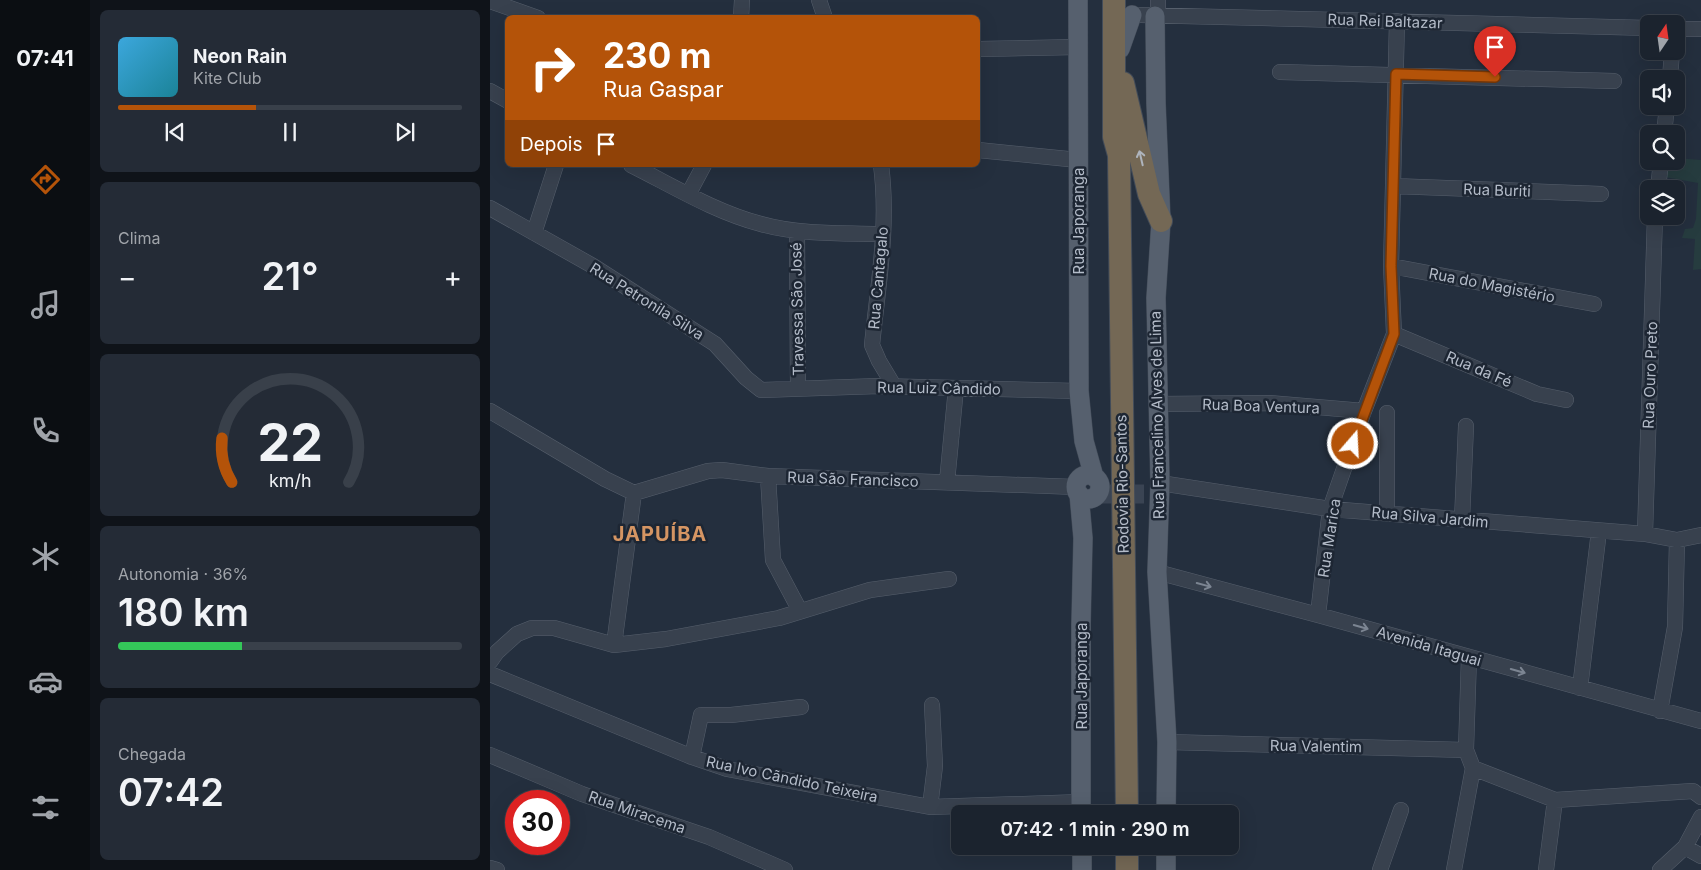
<!DOCTYPE html>
<html lang="pt">
<meta charset="utf-8">
<style>
body{margin:0;font-family:Inter,sans-serif;background:#242b36;color:#f1f3f6;height:100vh;display:flex;flex-direction:column;font-size:19px;white-space:nowrap}
*{box-sizing:border-box;margin:0}
p{font-size:16px;color:#a0a4aa}
.icon{flex:none;width:28px;height:28px;fill:none;stroke:currentColor;stroke-width:2;stroke-linecap:round;stroke-linejoin:round}
.map{position:relative;flex:1;overflow:hidden}
.drawer{display:flex;flex-direction:column;gap:10px;padding:10px;background:#0f1319;width:400px}
.drawer>*{flex:none}
.top-card{position:absolute;left:15px;top:15px;width:475px;height:152px;border-radius:8px;box-shadow:0 5px 20px #0002,0 0 0 1px #39404a;background:#b45309;color:#fff;overflow:hidden}
.needle{width:32px;rotate:13deg}
.buttons{position:absolute;left:1150px;top:15px;display:grid;gap:10px}
.buttons a{display:grid;place-items:center;width:45px;height:45px;border-radius:8px;background:#1b232e;box-shadow:0 5px 20px #0002,0 0 0 1px #39404a;font-size:25px}
.speed{position:absolute;left:15px;top:790px;display:flex;gap:10px;font-size:25px;font-weight:700;text-align:center}
.speed>*{display:grid;place-content:center;width:65px;height:65px;border-radius:50%;background:#1b232e;box-shadow:0 5px 20px #0002,0 0 0 1px #39404a;line-height:1}
.speed .limit{border:8px solid #d22;background:#fff;color:#111}
.pin{position:absolute;display:grid;place-items:center;width:42px;height:42px;color:#fff;margin:-51px -21px;border-radius:50% 50% 50% 0;rotate:-45deg;box-shadow:0 0 5px #0007}
.pin .icon{rotate:45deg}
.me{position:absolute;width:55px;margin:-28px;rotate:19deg;stroke-linejoin:round;filter:drop-shadow(0 0 4px #0008)}
.turn{display:flex;align-items:center;gap:18px;height:105px;padding:0 15px;font-size:22px}
.turn .icon{width:65px;height:65px;stroke-width:2.5}
.turn b{display:block;font-size:35px;line-height:42px}
.then{display:flex;align-items:center;height:48px;padding:0 15px;background:#0003;gap:10px;font-size:19px}
.big{font-size:38px;font-weight:600;line-height:1.1}
.drawer .tile{flex:1;display:flex;flex-direction:column;justify-content:center;gap:8px;min-width:0;padding:0 18px;border-radius:8px;background:#242b36}
.drawer .dial{align-items:center;gap:0}
.dial svg{height:130px;overflow:visible;fill:none;stroke:#39404a;stroke-width:7;stroke-linecap:round;text-anchor:middle}
.dial text{fill:#f1f3f6;stroke:none}
.song{display:flex;align-items:center;gap:15px}
.cover{width:60px;height:60px;border-radius:8px;background:linear-gradient(135deg,hsl(200 70% 55%),hsl(190 70% 35%))}
.played{height:5px;border-radius:2px;background:linear-gradient(90deg,#b45309 40%,#39404a 40%)}
.keys{display:flex;justify-content:space-around;direction:ltr}
.heat{display:flex;justify-content:space-between;align-items:center;font-size:28px;direction:ltr}
.charge{height:8px;border-radius:4px;background:linear-gradient(90deg,#34c759 36%,#39404a 0)}
.trip{position:absolute;left:461px;top:805px;width:288px;height:50px;border-radius:8px;background:#1b232e;box-shadow:0 5px 20px #0002,0 0 0 1px #39404a;font-weight:600;line-height:50px;text-align:center}
main{display:flex;flex:1;min-height:0}
.dock{display:flex;flex-direction:column;width:90px;justify-content:space-around;align-items:center;background:#0b0e12;color:#a0a4aa}
.dock .icon{width:35px;height:35px}
.dock .on{color:#b45309}
.dock b{font-size:22px;color:#f1f3f6}
.map>svg:first-child{display:block}
.green{fill:#263c3f}
.lines{fill:none;stroke-linecap:round;stroke-linejoin:round}
.major-tunnel{stroke:#3a4453;stroke-width:19;stroke-dasharray:19 9;stroke-linecap:butt}
.minor-casing{stroke:#565f6c;stroke-width:16}
.major-casing{stroke:#414a57;stroke-width:20}
.highway-casing{stroke:#434c59;stroke-width:24}
.minor{stroke:#38414e;stroke-width:15}
.major{stroke:#56606e;stroke-width:19}
.highway{stroke:#746855;stroke-width:22}
.oneway{stroke:#aeb4bd}
.oneway2{stroke:#7c8592}
.route-casing{stroke:#753606;stroke-width:12}
.route{stroke:#b45309;stroke-width:9}
.labels{text-anchor:middle;dominant-baseline:central;stroke-width:5;stroke-linejoin:round;paint-order:stroke}
.street-label{font-size:15px;fill:#b4bcc9;stroke:#1d2633}
.district-label{font-size:20px;font-weight:bold;letter-spacing:1px;fill:#d59563;stroke:#1d2633}
</style>
<main>
<nav class="dock">
<b>07:41</b>
<svg class="icon on" aria-label="directions" viewBox="0 0 24 24"><path d="M12 3l9 9-9 9-9-9zM9 14v-3h6M13 9l2 2-2 2"/></svg>
<svg class="icon" aria-label="music" viewBox="0 0 24 24"><path d="M9 18V5l10-2v13"/><circle cx="6" cy="18" r="3"/><circle cx="16" cy="16" r="3"/></svg>
<svg class="icon" aria-label="phone" viewBox="0 0 24 24"><path d="M5 4h4l2 5-3 2q2 4 5 5l2-3 5 2v4C11 20 4 13 5 4z"/></svg>
<svg class="icon" aria-label="climate" viewBox="0 0 24 24"><path d="M12 3v18M4 7l16 10M4 17L20 7"/></svg>
<svg class="icon" aria-label="car" viewBox="0 0 24 24"><path d="M5 17H2v-5l4-1 3-4h7l3 4 3 1v5h-3M9 17h6M6 11h13"/><circle cx="7" cy="17" r="2"/><circle cx="17" cy="17" r="2"/></svg>
<svg class="icon" aria-label="filters" viewBox="0 0 24 24"><path d="M4 7h16M4 17h16"/><circle cx="9" cy="7" r="2"/><circle cx="15" cy="17" r="2"/></svg>
</nav>
<section class="drawer">
<div class="tile">
<div class="song"><i class="cover"></i><div><b>Neon Rain</b><p>Kite Club</p></div></div>
<div class="played"></div>
<div class="keys"><svg class="icon" aria-label="previous" viewBox="0 0 24 24"><path d="M18 5L8 12l10 7zM5 5v14"/></svg><svg class="icon" aria-label="pause" viewBox="0 0 24 24"><path d="M8 5v14M16 5v14"/></svg><svg class="icon" aria-label="next" viewBox="0 0 24 24"><path d="M6 5l10 7-10 7zM19 5v14"/></svg></div>
</div>
<div class="tile"><p>Clima</p>
<div class="heat"><a>−</a><b class="big">21°</b><a>+</a></div>
</div>
<div class="tile dial"><svg viewBox="0 0 100 80">
<path d="M14 69A42 42 0 1 1 86 69"/>
<path d="M14 69A42 42 0 0 1 8 42" stroke="#b45309"/>
<text x="50" y="56" font-size="32" font-weight="700">22</text>
<text x="50" y="72" font-size="11">km/h</text>
</svg></div>
<div class="tile"><p>Autonomia · 36%</p><b class="big">180 km</b><div class="charge"></div></div>
<div class="tile"><p>Chegada</p><b class="big">07:42</b></div>
</section>
<div class="map">
<svg width="1211" height="870" viewBox="0 0 1211 870">
<rect width="100%" height="100%" fill="#242f3e"/>
<path class="green" d="M1186 158 1211 160V269L1203 270 1205 239 1192 238 1195 229 1203 228 1206 219 1208 183 1175 177 1177 161H1186Z"/>
<g class="lines">
<path class="major-tunnel" d="M607 494H669"/>
<defs>
<path id="minor" d="M329 0 335 18
M0 1 48 18
M651 15 1159 28
M668 16V0
M251 18 252 0
M1186 29H1211
M488 49 588 47
M790 72 1124 81
M1180 79 1182 51
M0 91 18 101
M1174 134 1177 106
M488 150 588 160
M141 165C183 186 225 212 271 224 310 235 353 233 393 234
M391 165C399 225 388 285 382 345L389 361 404 386
M903 186 1111 194
M1168 189 1171 161
M199 193 214 165
M0 208 103 266 225 344 256 378 271 390 389 386 589 391
M307 231 308 388
M44 233 66 165
M901 266 1104 304
M904 334 1047 394 1076 400
M667 404 779 403 874 411
M0 411 115 479 144 493
M278 476 283 560 310 611
M457 482 466 388
M670 483 840 509 1155 534 1187 540 1211 535
M144 493 218 471 232 470 278 476 586 487
M897 513V413
M972 520 976 426
M1155 534 1165 216
M667 572 828 615 1211 721
M828 615 840 509 874 411 904 334 901 266 907 21
M124 645 144 493
M0 662 7 652 27 634 42 628H64L124 645 176 639 289 618 380 590 459 579
M0 674 202 757 237 769 440 807 591 802
M1090 688 1109 531
M1170 711 1185 627 1187 540
M677 742 976 750
M0 755 92 794 219 837 295 870
M202 757 211 715H241L311 707
M983 768 1065 800 1203 791 1211 797
M440 807 445 766 442 705
M1195 847 1211 856
M0 868 7 870
M890 870 911 810
M964 870 983 768 976 750 979 657
M1056 870 1065 800
M1170 870 1195 847 1211 817"/>
<path id="major" d="M588 0 589 391 594 441 604 477
M665 16 666 103 671 221 666 298 670 483 667 572 677 742 676 814
M630 49 642 15
M586 487a12 12 0 1 1 24 0a12 12 0 1 1-24 0Z
M589 494 593 538 591 624V814
M592 846V870
M676 870V846"/>
<path id="highway" d="M624 0V137L629 155 637 814
M633 83 659 194 671 221
M637 846V870"/>
</defs>
<use href="#minor" class="minor-casing"/>
<use href="#major" class="major-casing"/>
<use href="#highway" class="highway-casing"/>
<use href="#minor" class="minor"/>
<use href="#major" class="major"/>
<use href="#highway" class="highway"/>
</g>
<defs><path id="oneway-shaft" d="M-6 0H5M1.5-3L5.5 0L1.5 3" fill="none" stroke-width="1.6" stroke-linecap="round" stroke-linejoin="round" transform="scale(1.25)"/></defs>
<use class="oneway" href="#oneway-shaft" transform="translate(651 158) rotate(-103)"/>
<g class="oneway2">
<use href="#oneway-shaft" transform="translate(714 585) rotate(15)"/>
<use href="#oneway-shaft" transform="translate(871 627) rotate(16)"/>
<use href="#oneway-shaft" transform="translate(1028 671) rotate(16)"/>
</g>
<g class="lines">
<defs>
<path id="route" d="M863 444 904 334 901 266 906 74 1005 77"/>
</defs>
<use href="#route" class="route-casing"/>
<use href="#route" class="route"/>
</g>
<g class="labels">
<g class="street-label">
<text transform="translate(895 21) rotate(2)">Rua Rei Baltazar</text>
<text transform="translate(1007 190) rotate(2)">Rua Buriti</text>
<text transform="translate(588 221) rotate(-90)">Rua Japoranga</text>
<text transform="translate(388 278) rotate(-85)">Rua Cantagalo</text>
<text transform="translate(1002 285) rotate(11)">Rua do Magistério</text>
<text transform="translate(157 301) rotate(32)">Rua Petronila Silva</text>
<text transform="translate(307 309) rotate(-91)">Travessa São José</text>
<text transform="translate(989 369) rotate(23)">Rua da Fé</text>
<text transform="translate(1160 375) rotate(-88)">Rua Ouro Preto</text>
<text transform="translate(449 388) rotate(1)">Rua Luiz Cândido</text>
<text transform="translate(771 406) rotate(2)">Rua Boa Ventura</text>
<text transform="translate(667 415) rotate(-91)">Rua Francelino Alves de Lima</text>
<text transform="translate(363 479) rotate(2)">Rua São Francisco</text>
<text transform="translate(632 484) rotate(-91)">Rodovia Rio-Santos</text>
<text transform="translate(940 517) rotate(5)">Rua Silva Jardim</text>
<text transform="translate(839 538) rotate(-81)">Rua Marica</text>
<text transform="translate(939 646) rotate(16)">Avenida Itaguai</text>
<text transform="translate(591 676) rotate(-90)">Rua Japoranga</text>
<text transform="translate(826 746) rotate(1)">Rua Valentim</text>
<text transform="translate(302 779) rotate(12)">Rua Ivo Cãndido Teixeira</text>
<text transform="translate(147 812) rotate(19)">Rua Miracema</text>
</g>
<g class="district-label">
<text x="170" y="534">JAPUÍBA</text>
</g>
</g>
</svg>
<div class="buttons">
<a><svg class="needle" viewBox="-14 -14 28 28"><path d="M0-13l5 13h-10z" fill="#e53935"/><path d="M0 13l5-13h-10z" fill="#a0a4aa"/></svg></a>
<a><svg class="icon" aria-label="sound" viewBox="0 0 24 24"><path d="M4 9h4l5-4v14l-5-4H4zM17 9q2 3 0 6"/></svg></a>
<a><svg class="icon" aria-label="search" viewBox="0 0 24 24"><circle cx="10" cy="10" r="6"/><path d="M15 15l6 6"/></svg></a>
<a><svg class="icon" aria-label="layers" viewBox="0 0 24 24"><path d="M12 4l9 5-9 5-9-5zM3 14l9 5 9-5"/></svg></a>
</div>
<div class="speed"><div class="limit">30</div></div>
<div class="pin" style="left:1005px;top:77px;background:#d93025"><svg class="icon" aria-label="arrive" viewBox="0 0 24 24"><path d="M6 21V4h12l-3 4 3 4H6"/></svg></div>
<svg class="me" style="left:863px;top:444px" viewBox="-20 -20 40 40"><circle r="17" fill="#b45309" stroke="#fff" stroke-width="3"/><path d="M0-11L8 9 0 5-8 9z" fill="#fff"/></svg>
<div class="trip">07:42 · 1 min · 290 m</div>
<div class="top-card">
<div class="turn"><svg class="icon" aria-label="right" viewBox="0 0 24 24"><path d="M7 20v-9h11M14 6l5 5-5 5"/></svg><div><b>230 m</b>Rua Gaspar</div></div>
<div class="then">Depois<svg class="icon" aria-label="arrive" viewBox="0 0 24 24"><path d="M6 21V4h12l-3 4 3 4H6"/></svg></div>
</div>
</div>
</main>
